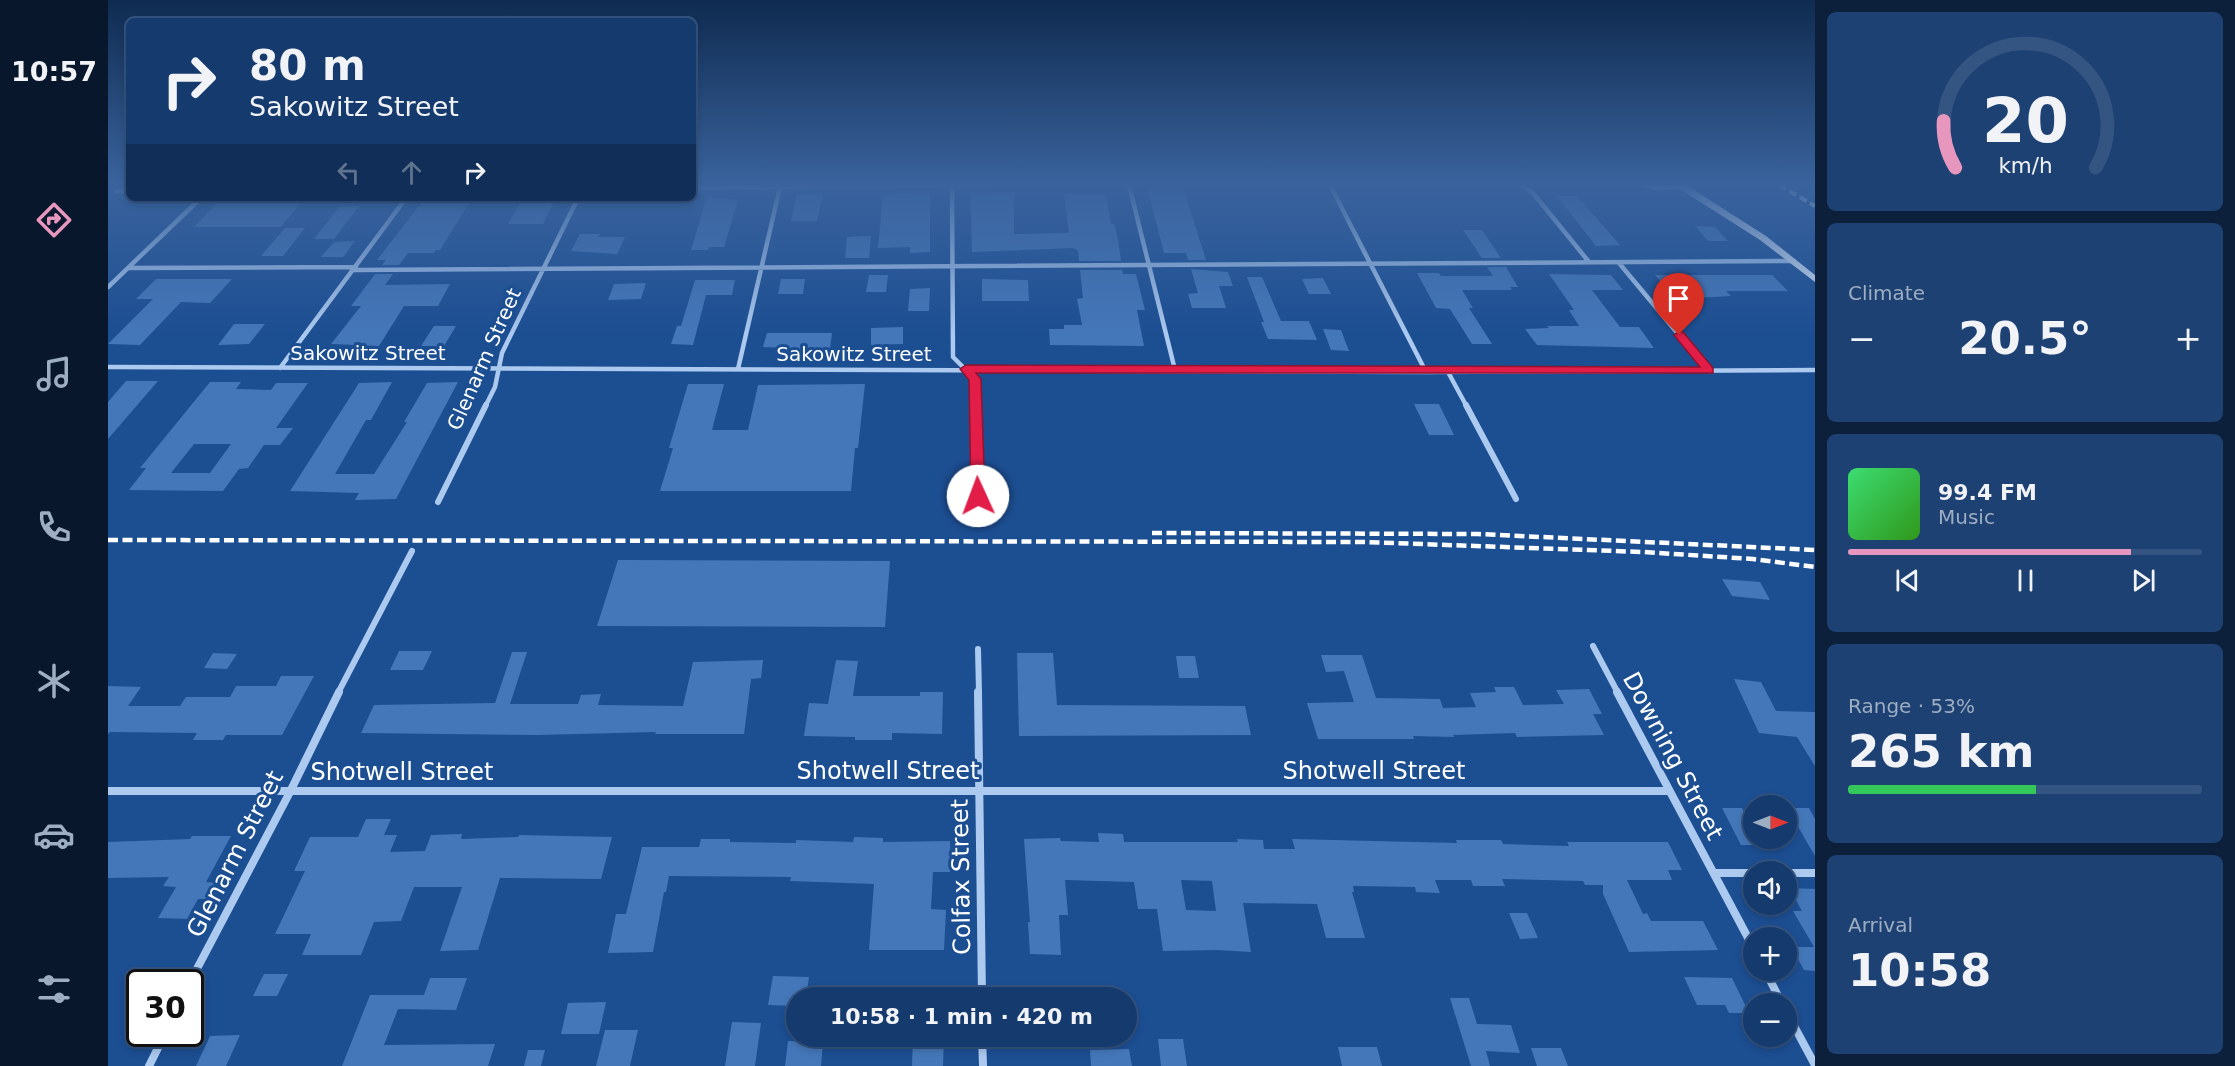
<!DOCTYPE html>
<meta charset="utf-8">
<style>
body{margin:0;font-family:"DejaVu Sans",sans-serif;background:#1e4173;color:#f1f3f6;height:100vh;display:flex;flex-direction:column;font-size:22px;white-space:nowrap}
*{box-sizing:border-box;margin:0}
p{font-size:20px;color:#9dadc2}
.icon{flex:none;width:33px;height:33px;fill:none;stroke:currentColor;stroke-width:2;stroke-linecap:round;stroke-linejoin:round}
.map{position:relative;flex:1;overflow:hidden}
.drawer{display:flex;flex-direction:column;gap:12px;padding:12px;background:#0c203c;width:420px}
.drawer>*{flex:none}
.top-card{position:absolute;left:18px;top:18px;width:570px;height:183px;border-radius:9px;box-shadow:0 3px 9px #0003,0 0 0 2px #345481;background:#153a6e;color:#f1f3f6;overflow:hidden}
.needle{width:39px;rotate:90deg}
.tools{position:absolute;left:1635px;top:795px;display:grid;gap:12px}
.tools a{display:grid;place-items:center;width:54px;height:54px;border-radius:50%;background:#153a6e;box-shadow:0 3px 9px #0003,0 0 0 2px #345481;font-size:30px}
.speed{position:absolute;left:18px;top:969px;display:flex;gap:12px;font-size:30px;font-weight:700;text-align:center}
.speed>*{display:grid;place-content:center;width:78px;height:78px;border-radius:50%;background:#153a6e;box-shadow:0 3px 9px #0003,0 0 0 2px #345481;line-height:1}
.speed .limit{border:3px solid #111;border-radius:9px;background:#fff;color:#111}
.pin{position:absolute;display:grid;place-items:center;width:51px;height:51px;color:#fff;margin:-62px -26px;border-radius:50% 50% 50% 0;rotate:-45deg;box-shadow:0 0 6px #0007}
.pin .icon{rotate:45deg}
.me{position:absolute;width:66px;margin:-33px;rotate:358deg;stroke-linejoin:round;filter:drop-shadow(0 0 4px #0008)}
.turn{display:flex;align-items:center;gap:21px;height:126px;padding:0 24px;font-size:27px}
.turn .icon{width:78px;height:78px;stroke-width:2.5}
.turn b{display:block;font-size:42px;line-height:51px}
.lanes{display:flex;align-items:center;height:57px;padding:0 24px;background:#0003;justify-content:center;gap:30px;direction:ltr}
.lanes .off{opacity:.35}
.big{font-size:45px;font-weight:700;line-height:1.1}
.drawer .card{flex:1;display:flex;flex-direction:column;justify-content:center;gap:9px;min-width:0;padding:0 21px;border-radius:9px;background:#1e4173}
.drawer .dial{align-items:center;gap:0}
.dial svg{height:156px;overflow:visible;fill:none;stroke:#345481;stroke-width:7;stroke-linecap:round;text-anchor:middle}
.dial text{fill:#f1f3f6;stroke:none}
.song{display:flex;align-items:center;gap:18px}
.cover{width:72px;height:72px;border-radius:9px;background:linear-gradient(135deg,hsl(140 70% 55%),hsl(110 70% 35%))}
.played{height:6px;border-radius:3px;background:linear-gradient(90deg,#e797bd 80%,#345481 80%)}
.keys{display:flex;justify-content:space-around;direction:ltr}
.heat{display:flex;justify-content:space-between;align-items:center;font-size:33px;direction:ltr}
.charge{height:9px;border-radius:4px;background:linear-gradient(90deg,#34c759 53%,#345481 0)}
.trip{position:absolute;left:678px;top:987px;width:351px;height:60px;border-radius:30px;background:#153a6e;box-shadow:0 3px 9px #0003,0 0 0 2px #345481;font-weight:700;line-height:60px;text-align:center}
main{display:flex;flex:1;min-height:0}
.tabs{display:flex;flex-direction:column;width:108px;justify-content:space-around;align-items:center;background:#08172c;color:#9dadc2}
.tabs .icon{width:42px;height:42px}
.tabs .selected{color:#e797bd}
.tabs b{font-size:27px;color:#f1f3f6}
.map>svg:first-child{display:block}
.building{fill:#4477b9;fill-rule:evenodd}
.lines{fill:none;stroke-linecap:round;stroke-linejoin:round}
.street-far2{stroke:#accaef;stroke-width:4.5}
.street-far1{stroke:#accaef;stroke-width:6}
.street{stroke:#accaef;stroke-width:8}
.secondary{fill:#d9e7fa;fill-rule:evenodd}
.rail-far1{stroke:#fff;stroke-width:4;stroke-dasharray:8 4;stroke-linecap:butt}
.rail{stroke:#fff;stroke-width:4.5;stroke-dasharray:10 4.5;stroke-linecap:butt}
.route{fill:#e11d48;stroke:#92132f;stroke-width:1.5}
.labels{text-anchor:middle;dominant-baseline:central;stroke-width:6;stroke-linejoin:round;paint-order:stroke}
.street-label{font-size:20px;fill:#fff;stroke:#1c4e92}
.near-street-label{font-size:24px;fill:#fff;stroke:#1c4e92}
</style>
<main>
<nav class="tabs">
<b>10:57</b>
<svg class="icon selected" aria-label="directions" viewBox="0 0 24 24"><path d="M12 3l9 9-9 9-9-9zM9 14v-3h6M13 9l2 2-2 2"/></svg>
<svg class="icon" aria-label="music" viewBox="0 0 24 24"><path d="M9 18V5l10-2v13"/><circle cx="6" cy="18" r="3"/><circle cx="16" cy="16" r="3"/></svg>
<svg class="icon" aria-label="phone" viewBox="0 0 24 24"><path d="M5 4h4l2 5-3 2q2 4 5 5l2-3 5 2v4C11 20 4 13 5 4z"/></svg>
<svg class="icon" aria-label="climate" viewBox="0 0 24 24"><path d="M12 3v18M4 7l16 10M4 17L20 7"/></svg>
<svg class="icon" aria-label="car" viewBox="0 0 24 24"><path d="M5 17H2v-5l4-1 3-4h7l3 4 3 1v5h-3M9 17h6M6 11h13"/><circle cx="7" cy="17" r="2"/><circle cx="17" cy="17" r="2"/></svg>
<svg class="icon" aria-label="filters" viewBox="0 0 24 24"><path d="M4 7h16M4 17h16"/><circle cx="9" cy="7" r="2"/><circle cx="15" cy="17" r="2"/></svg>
</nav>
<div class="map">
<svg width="1707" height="1066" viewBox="0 0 1707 1066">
<rect width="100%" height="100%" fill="#1c4e92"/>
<path class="building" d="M1040 190H1076L1098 260H1080L1078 253H1056Z
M804 192H822V252L802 253V247L770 248 775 196Z
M862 192 906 193V234L961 233 956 194H997L1003 224H1006L1010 239 1013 261H971L970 250 964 248 864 252Z
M689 194H715L709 221H683Z
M1449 196H1469L1512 245 1488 246Z
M599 197 630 200 616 247H601L600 250H583Z
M317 198H364L332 250H328L326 253H300L291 265H274L278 260H269Z
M448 198 435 224H400L414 199Z
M113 199H160L158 201 195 200 173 227H86Z
M251 206 226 239H206L231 207Z
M1587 226 1607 227 1620 241H1600Z
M177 228H197L175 256H153Z
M1355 230H1374L1393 258H1374Z
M472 234H492L490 237H517L509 254 463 251Z
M763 236 761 258H737L739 237Z
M247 241 235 257H213L226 242Z
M1379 267H1398L1410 287H1402L1404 290H1354L1365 308H1361L1384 344H1364L1342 309 1328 308 1309 273H1331L1333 276H1385Z
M1083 269 1120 272 1125 286H1111L1118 308H1084L1080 294 1090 293Z
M972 270H1014L1015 274H1028L1037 310H1029L1036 346 942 345 941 329H956V325H974L969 299 975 298Z
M267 274H285L277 285 342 284 330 306H296L271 346 223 344 253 306H243Z
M1441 274 1503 275 1515 290H1484L1512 327H1531L1546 348 1429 345 1417 329 1441 328 1439 326H1471L1461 310H1466Z
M761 275H780L778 292H758Z
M1547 275H1664L1680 291H1618L1623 296 1568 299Z
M1139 277H1154L1173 321H1201L1209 340 1160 339 1153 322H1156Z
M1215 278 1223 294H1201L1194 279Z
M48 279H124L102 303 73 302 32 345 0 344 45 299H28Z
M673 279H697L695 294H670Z
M874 279 920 280 921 301H874Z
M587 280H627L624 295H598L585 345 563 344 569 326H573Z
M538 283 533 299 500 300 506 284Z
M822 288 821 311H800L802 289Z
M126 324H157L141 344 110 345Z
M326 326H348L336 346H313Z
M795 327V344L763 345V328Z
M1215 329 1233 330 1241 351 1223 350Z
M659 333H724L722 349H700L655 347Z
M18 381H50L0 439V402Z
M102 382H133L128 389 163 390 168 383H200L168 428H185L172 445H156L140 468 131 469 115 491 21 490 38 468H32ZM86 444H123L102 473H63Z
M284 382 263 420H258L227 474H266L299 422H296L319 383 350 382 288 499 247 500 251 493 182 491 251 383Z
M580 384H616L604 430H640L650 385 757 384 750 448H747L743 491H552L565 448H561Z
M1306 404H1331L1346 435H1321Z
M510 560 782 561 777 627 489 626Z
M1614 579 1652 582 1662 600 1624 596Z
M291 651H324L315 670H282Z
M404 652H419L402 704H470L473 695 493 694 490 705 575 706 585 662 655 660 653 678 643 679 636 734H547L548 732 430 735 253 733 266 705 387 703Z
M105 653 129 654 119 669 96 668Z
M909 653H945L949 705 1137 706 1143 735 911 736Z
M1213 655H1254L1268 698 1332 699 1335 708 1368 707 1362 693 1388 692 1386 687H1406L1415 705 1456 704 1448 690 1481 689 1494 714H1485L1496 735 1409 737 1407 733 1345 735 1346 737 1305 736 1306 739H1210L1199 703 1246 702 1236 671 1218 672Z
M1068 656H1087L1091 678H1071Z
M728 660 750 661 745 696H812V692H835L834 734 784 733V740H747V737L696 736 701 703 720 704Z
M173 676H206L174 735H118L115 740H85L89 733 2 732 0 734V686L33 687 20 706H72L78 697H122L128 686H168Z
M1626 679 1653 682 1668 711 1707 712V766L1689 737 1651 733Z
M1614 808H1634L1646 829V838H1651L1654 845H1633Z
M1679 808H1701L1707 819V856Z
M258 819H283L276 835H289L282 852 317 851 323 835 354 834 353 839 410 837 411 835 504 837 493 879 392 878 370 950 332 951 354 887H306L293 921 266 922 253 955H194L203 934H167L197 871H186L202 837H250Z
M990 833 1015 834 1016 842H1130L1129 839 1155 840 1156 849H1187L1184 839 1349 843 1348 840H1393L1395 844 1461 846 1459 842H1560L1574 870H1560L1564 880H1519L1535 914 1539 913 1543 921H1595L1610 950 1521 952 1495 894V885H1477L1475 881 1394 879 1397 886H1365L1363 880H1327L1332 893 1308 892 1307 887 1245 886 1246 892H1244L1257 938H1218L1209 904 1135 903 1143 952 1108 950 1055 951 1049 909H1030L1026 882 957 880 960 915H951L953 955 922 954 920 922H922L916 839 952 838 953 841 991 842ZM1073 880 1104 881 1108 911 1078 910Z
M84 836H123L98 882 108 883 99 899H90L79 919 50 918 68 887 55 886 61 877 0 878V842L82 839Z
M746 837 775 838V842L842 841V872H825L823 909 838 910 836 950H761L766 884 682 881 683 877 561 876 558 892H556L545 952 500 953 508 914H518L534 847H591L593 839H622V842L688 843V840L745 842Z
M1681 888 1707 889V971L1696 970 1683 947H1706L1685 911H1694Z
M1401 913H1419L1430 938 1412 939Z
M156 974H180L169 996H145Z
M665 976 701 977 698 998H688V1006L660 1005Z
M1576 977 1624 978 1641 1013H1621L1617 1005H1589Z
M322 978H359L348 1010 290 1009 276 1045 387 1044 380 1066H234L262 995H316Z
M1342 998H1361L1369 1024 1403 1025 1412 1053 1378 1051 1382 1066H1363Z
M498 1002 491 1034H453L460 1003Z
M624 1022 653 1023 647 1066H617Z
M497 1030H530L522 1066H488Z
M132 1035 118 1066H88L102 1036Z
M805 1036H836L835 1066H804Z
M1050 1039H1075L1079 1066H1053Z
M680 1041 715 1042 713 1066H677Z
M1230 1047H1269L1274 1066H1234Z
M1423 1048H1453L1460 1066H1429Z
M1021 1049 1024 1066H983L982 1050Z
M420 1050H437L433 1066H416Z"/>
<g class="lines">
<path class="street-far2" d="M1021 185 1067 370
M1222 185 1318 372
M1414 185 1425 193 1481 262
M844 187 845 357 867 379 868 407
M585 188 883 185
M8 191H21
M1511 263 1601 371
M20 268 248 267
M246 270 1686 261
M0 287 93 198
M0 367 1318 372 1707 370
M172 368 298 198
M630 369 672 187
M1340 372 1359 407
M377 407 387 387 394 353 470 198"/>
<path class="street-far1" d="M868 405 870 496
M1358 405 1408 499
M330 502 378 405
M1485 646 1510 693
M870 649 871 693
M230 693 304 551"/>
<path class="street" d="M870 692 874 998
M1509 692 1646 949
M0 791H1560
M1606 873H1646
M1678 873H1707
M1657 970 1674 1004
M82 982 182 792 231 692
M1678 1011 1707 1065
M874 1036 875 1066
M41 1066 57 1034"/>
<path class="secondary" d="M1520 185H1578L1658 236 1707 275V282L1652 240 1572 189 1551 190Z"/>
<path class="rail-far1" d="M1671 185 1707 206"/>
<path class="rail" d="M1044 533 1370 534 1707 550
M0 540 1256 542 1535 552 1645 559 1707 567"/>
</g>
<linearGradient id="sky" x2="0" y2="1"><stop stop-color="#0f2b50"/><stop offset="0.55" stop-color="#3a639d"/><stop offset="1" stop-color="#3a639d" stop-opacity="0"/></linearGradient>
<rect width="1707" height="335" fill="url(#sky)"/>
<path class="route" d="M1571 331 1575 332 1605 368V373H868L873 379 877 496 870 501 863 496 861 380 852 369 858 365 1592 367 1566 335Z"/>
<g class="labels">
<g class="street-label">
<text x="260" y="353">Sakowitz Street</text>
<text x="746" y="354">Sakowitz Street</text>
<text transform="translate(376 359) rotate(-66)">Glenarm Street</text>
</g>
<g class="near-street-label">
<text transform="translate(1565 756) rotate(62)">Downing Street</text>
<text x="780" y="771">Shotwell Street</text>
<text x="1266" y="771">Shotwell Street</text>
<text x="294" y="772">Shotwell Street</text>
<text transform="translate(127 854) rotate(-63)">Glenarm Street</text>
<text transform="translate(853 877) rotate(-91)">Colfax Street</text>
</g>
</g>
</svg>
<div class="tools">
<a><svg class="needle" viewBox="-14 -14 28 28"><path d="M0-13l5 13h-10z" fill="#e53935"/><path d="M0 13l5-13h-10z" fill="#9dadc2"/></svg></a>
<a><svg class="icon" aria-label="sound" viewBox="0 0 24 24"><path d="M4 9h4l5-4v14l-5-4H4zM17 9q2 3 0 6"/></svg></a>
<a>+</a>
<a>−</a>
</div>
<div class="speed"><div class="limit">30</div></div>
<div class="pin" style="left:1571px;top:335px;background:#d93025"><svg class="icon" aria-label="arrive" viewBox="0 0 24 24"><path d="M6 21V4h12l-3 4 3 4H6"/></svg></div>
<svg class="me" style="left:870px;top:496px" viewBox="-20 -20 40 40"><circle r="19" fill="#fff"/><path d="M0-13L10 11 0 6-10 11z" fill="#e11d48"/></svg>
<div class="trip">10:58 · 1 min · 420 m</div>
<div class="top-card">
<div class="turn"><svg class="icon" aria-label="right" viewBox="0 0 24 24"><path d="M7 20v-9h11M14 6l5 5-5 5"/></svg><div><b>80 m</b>Sakowitz Street</div></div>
<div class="lanes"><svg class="icon off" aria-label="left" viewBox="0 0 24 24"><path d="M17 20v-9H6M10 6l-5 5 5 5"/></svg><svg class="icon off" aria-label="ahead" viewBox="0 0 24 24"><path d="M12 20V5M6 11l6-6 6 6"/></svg><svg class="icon" aria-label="right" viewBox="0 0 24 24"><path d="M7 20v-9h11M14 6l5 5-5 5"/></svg></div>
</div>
</div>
<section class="drawer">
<div class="card dial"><svg viewBox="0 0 100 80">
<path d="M14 69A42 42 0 1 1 86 69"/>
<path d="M14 69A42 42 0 0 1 8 45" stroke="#e797bd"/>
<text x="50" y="56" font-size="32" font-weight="700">20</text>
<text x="50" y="72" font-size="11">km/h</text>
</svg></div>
<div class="card"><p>Climate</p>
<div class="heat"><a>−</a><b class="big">20.5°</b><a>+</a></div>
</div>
<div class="card">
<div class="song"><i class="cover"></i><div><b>99.4 FM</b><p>Music</p></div></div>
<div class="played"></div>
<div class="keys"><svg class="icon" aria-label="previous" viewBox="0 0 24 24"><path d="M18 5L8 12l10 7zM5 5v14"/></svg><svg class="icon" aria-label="pause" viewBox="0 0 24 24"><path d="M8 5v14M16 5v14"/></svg><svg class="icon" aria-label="next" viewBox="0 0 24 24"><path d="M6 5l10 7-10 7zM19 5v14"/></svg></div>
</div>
<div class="card"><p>Range · 53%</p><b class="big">265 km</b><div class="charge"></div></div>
<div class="card"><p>Arrival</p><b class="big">10:58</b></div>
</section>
</main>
